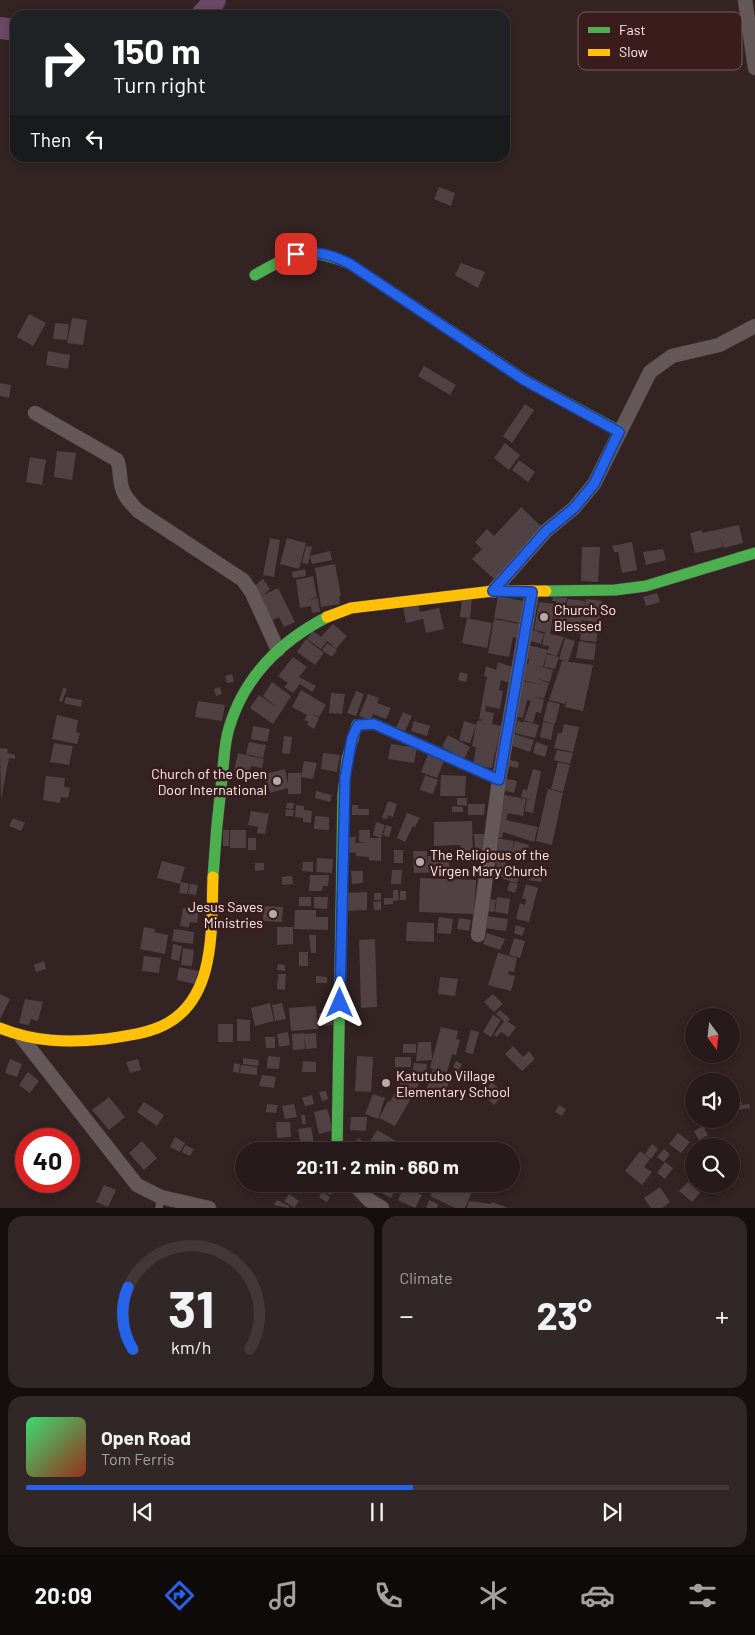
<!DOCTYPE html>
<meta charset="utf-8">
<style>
body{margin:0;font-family:Barlow,sans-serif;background:#322727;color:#f1f3f6;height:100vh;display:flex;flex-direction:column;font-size:19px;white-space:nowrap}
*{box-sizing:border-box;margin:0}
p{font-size:16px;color:#a4a1a2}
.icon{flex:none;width:28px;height:28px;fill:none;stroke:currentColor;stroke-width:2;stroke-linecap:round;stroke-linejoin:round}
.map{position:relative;height:1208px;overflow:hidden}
.sheet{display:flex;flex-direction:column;gap:8px;padding:8px;background:#150e0e;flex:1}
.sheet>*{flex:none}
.top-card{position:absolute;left:10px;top:10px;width:500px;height:152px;border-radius:15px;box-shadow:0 2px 8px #0003,0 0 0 1px #423839;background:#202124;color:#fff;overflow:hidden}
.needle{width:32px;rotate:165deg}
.tools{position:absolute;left:685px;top:1008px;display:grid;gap:10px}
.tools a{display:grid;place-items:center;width:55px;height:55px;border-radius:50%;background:#261a1a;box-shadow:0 2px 8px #0003,0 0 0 1px #423839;font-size:25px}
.speed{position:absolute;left:15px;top:1128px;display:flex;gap:10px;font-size:25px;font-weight:700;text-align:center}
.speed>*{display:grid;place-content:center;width:65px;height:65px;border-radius:50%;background:#261a1a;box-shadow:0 2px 8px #0003,0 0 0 1px #423839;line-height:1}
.speed .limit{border:8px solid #d22;background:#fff;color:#111}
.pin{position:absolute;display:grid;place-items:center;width:42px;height:42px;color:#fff;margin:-21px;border-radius:10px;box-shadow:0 2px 8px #0006}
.me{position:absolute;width:55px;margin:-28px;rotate:0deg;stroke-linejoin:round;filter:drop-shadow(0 0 4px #0008)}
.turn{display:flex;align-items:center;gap:18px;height:105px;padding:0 20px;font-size:22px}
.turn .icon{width:65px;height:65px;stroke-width:2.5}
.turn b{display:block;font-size:35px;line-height:42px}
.then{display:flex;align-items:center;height:48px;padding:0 20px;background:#0003;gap:10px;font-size:19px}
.big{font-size:38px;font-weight:700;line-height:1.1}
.sheet .widget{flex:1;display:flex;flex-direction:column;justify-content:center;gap:8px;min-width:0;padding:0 18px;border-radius:15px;background:#322727}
.sheet .dial{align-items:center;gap:0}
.dial svg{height:130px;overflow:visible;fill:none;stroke:#423839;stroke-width:7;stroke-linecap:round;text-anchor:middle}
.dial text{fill:#f1f3f6;stroke:none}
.song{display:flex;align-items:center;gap:15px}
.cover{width:60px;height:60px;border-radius:8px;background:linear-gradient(135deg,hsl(140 70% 55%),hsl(10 70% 35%))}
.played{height:5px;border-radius:2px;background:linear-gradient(90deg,#2563eb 55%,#423839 55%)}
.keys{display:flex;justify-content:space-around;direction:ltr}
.heat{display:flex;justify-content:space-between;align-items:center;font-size:28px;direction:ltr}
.sheet .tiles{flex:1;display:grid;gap:8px;grid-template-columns:1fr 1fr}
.widget:last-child{grid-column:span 2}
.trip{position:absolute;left:235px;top:1142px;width:285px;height:50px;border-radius:25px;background:#261a1a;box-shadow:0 2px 8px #0003,0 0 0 1px #423839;font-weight:700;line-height:50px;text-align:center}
.dock{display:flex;height:80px;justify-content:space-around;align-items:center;background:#0f0a0a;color:#a4a1a2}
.dock .icon{width:35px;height:35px}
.dock .selected{color:#2563eb}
.dock b{font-size:22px;color:#f1f3f6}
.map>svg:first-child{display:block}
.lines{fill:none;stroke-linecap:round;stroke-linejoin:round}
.river{stroke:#6b4866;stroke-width:22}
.building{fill:#504244}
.lane-casing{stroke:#4b3e3e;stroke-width:8}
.street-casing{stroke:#4b3e3e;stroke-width:15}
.fast-casing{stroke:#4b3e3e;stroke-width:12}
.slow-casing{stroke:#4b3e3e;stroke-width:12}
.lane{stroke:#655858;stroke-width:7}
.street{stroke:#655858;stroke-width:14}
.fast{stroke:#4caf50;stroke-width:11}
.slow{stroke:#ffc107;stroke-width:11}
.route-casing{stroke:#184099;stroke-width:12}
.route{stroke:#2563eb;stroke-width:9}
.poi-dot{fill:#b7a9a8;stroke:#3a1c1c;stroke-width:2}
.labels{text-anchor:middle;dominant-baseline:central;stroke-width:5;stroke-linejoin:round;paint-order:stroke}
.poi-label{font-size:14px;fill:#fef1f0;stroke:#3a1c1c;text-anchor:start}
.key{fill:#3a1c1c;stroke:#755c5c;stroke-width:1}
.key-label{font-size:14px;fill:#fef1f0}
</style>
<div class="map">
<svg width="755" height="1208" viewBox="0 0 755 1208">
<rect width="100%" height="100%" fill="#332323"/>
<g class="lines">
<path class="river" d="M202 15 215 0
M0 28 15 30"/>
</g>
<path class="building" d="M439 187 455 193 451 206 434 199Z
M461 263 485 272 478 288 455 275Z
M29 314 46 323 33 346 17 337Z
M72 318 87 320 83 345 67 343Z
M55 323 69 324 67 340 53 339Z
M48 351 70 355 68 369 46 365Z
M424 366 456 385 450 395 418 376Z
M0 383 11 385 9 398 0 396Z
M525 404 534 410 512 443 503 436Z
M505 443 520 455 509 470 494 458Z
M57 451 76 453 72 480 54 477Z
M30 457 46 460 42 485 26 482Z
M519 460 535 472 528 482 512 470Z
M521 507 543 528 495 580 472 559 482 549 475 542 487 529 494 536Z
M739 525 743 543 724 548 721 538 723 547 695 553 690 533 702 530V533Z
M270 538 280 540 274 577 263 575Z
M287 538 306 543 299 569 280 564Z
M632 542 637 570 622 573 618 552H614L612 546Z
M306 546 312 547 308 564 302 563Z
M582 547H600L598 582 581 581Z
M663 549 666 560 646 565 643 552Z
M330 551 332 560 312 564 310 556Z
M335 564 341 596H339L340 604 321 607 315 568Z
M305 569 306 576 293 578 292 572Z
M313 576 317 597 309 600 318 598 320 612 312 613 311 606 300 608 296 580Z
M263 579 270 589 262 596 254 586Z
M278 588 295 622 284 627 279 617 269 622 257 598Z
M657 593 660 602 646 606 643 597Z
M498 596 524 601 520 623 494 618Z
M553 597 567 598 565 611 568 599 585 601 584 617 586 599 602 601 599 623 582 620V624L599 627 596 642 580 640 581 634 552 630 556 601H552Z
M462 598 472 599 470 618 460 617Z
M539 602 555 604 550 634 564 637 557 656 547 653 543 667 534 665 553 670 550 682 538 679 549 683 544 699 532 695 544 700 541 713 536 712 533 723 524 720 531 701 527 700 523 718 513 716 517 698 523 699 514 697 519 680 541 685 519 679 523 663 528 664 529 659 525 658 528 645 548 650 549 646 542 645 545 632 534 630Z
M418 603 420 612 439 608 444 629 426 633 423 619 406 623 403 606Z
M467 618 492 623 487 648 462 643Z
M494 619 520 624 518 638 513 637 509 657 488 653Z
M333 624 347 636 336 649 327 641 321 649 307 639 313 631 321 637Z
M533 630 544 634 541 644 530 641Z
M565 638 575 641 568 662 559 659Z
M306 639 324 653 315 665 297 652Z
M579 641 596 644 594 660 576 658Z
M327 643 337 650 332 657 322 650Z
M547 654 559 657 555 669 544 667Z
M293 657 307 667 299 677 316 686 312 692 300 684 293 693 284 687 288 683 278 676Z
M562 661 593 665 583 711 565 707 568 697 565 704 549 700Z
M498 662 517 669 513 684 501 680 499 690 503 691 500 709 486 706 485 711 494 713 492 724 501 726 492 768 473 765 476 747 472 746 477 721 484 720 479 719 485 686 487 677 484 676 486 666 496 670Z
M460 672 468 674 466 682 458 680Z
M232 674 234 682 227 683 225 676Z
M272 682 291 696 273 724 250 708 259 695 279 709 263 696Z
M220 687 222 694 216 696 214 689Z
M63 688 67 689 62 702 59 701Z
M301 690 326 705 319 717 312 714 319 718 314 729 307 725 308 722 304 720 307 715 292 707Z
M356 691 364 694 356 716 347 713Z
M331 693 345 694 342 714 329 713Z
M368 694 379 698 377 703 391 708 386 719 373 714 370 720 359 716Z
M66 697 82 700 81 707 64 703Z
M198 701 225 705 222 721 195 717Z
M548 701 560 704 555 724 543 721Z
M403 712 412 716 405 731 396 728Z
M57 715 78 720 76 732 80 733 77 744 52 739Z
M518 720 523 723V721L539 725 535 738 515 733Z
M414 721 430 726 427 736 411 731Z
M464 721 476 725 470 743 459 740Z
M543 722 554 724 551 740 540 737Z
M564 724 579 727 573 752 554 748 558 733H562Z
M253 726 270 729 267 742 251 739Z
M514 734 534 740 530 752 510 745Z
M448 735 470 747 464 759 442 747Z
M284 736 292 737 290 754 282 753Z
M249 742 266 745 263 758 246 754Z
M536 742 548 746 545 757 533 753Z
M54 743 73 746 69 765 50 762Z
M391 744 417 748 414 763 388 759Z
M0 748 8 749 7 753 15 755V759L9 758 1 799Z
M557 750 573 753 570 764 554 760Z
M238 753 264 759 262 768 251 766 249 773 234 771Z
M323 753 340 755 337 772 321 769Z
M428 754 444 761 437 778 421 772Z
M510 760 519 762 518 768 508 766Z
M304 761 317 763 313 779 301 777Z
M558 762 570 765 563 792 551 789Z
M285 769 288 784V773H301V794H288V788L270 793 265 774Z
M533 769 541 771 533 813 525 811 527 799 532 800 521 797 523 789 527 790Z
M425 775 438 780 433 794 420 790Z
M441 775 466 776 465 796H440Z
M46 776 65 778 64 787 70 788 68 798 61 797 60 803 43 800Z
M506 779 517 781 514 793 503 790Z
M548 789 563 793 552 845 536 841Z
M316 791 332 795 330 802 315 798Z
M499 794 526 799 523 816 508 813 506 820 538 827 534 842 503 832 502 838 494 836Z
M457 798H467V806L457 805Z
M388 801 397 804 393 817 388 815 387 819 382 818Z
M287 803H294L293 809 286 808Z
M468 804H485L484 815H468Z
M296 805 304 806V810L312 811 311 823 303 822V818L295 817Z
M352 805H358V809H369V815H352Z
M452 806 463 807V812H452Z
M286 809 294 810 293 816H285Z
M251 811 269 814 265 834 257 833 258 827 248 825Z
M407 813 420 818 415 827 413 826 405 842 397 838Z
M315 816 329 817V830L314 829Z
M13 818 25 823 21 831 9 826Z
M472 821 473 857H461L460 845 434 846V822Z
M376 822 385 825 381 838 373 835Z
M386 825 392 827 389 837 383 835Z
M223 830H229V846H223Z
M230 830H246V848H230Z
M359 830H370V838H381V861L369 860V857L356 856V853L345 852V837H356L355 843H365L359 842Z
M474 834H488L489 849H475Z
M248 838H256V850H248Z
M496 838 514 841 512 852 494 850Z
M515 841 529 845 527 855 512 852Z
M533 849 548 852 547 858 532 856Z
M394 850H403V863H394Z
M413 851H427V864L428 856 449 855V872L414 873Z
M494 851 507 852 504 877 495 876 497 863H492Z
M317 858 333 859 332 873 316 872Z
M162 861 185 867 180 884 157 878Z
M303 862H313V872L302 871Z
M255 863H264V870L255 871Z
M532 867 544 869 541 882 529 880Z
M506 868 521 872 517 883 503 879Z
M392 870H402L401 884H391Z
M351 871H363V883L352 884Z
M310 875H329L328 886H323L322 891H309Z
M292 876 293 884 282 885V877Z
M420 878 476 880 474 914 419 912Z
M181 882 189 884 187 894 179 893Z
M510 882 518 884 515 893 507 890Z
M190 884 198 885 196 895 188 894Z
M526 884 538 888 529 922 516 919 520 903 525 905 526 899 522 898Z
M393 890H398L399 900 393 901V904L384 905V898H393Z
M400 891H406V900H400Z
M367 892V910L347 911 346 893Z
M374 893H381V900H374Z
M299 897H311V906H299Z
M314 897H328L327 909 314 908Z
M497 897 510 899 508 914 495 912Z
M487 899 496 900 494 912 485 911Z
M381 901V910H374L373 902Z
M264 906 283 907 282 922 263 921Z
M183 908 199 911 197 923 190 922 189 927 180 926Z
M295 910H316V917H328V930L294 929Z
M486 916 508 919 506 931 484 928Z
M439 917 453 919 451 934 437 933Z
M459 918 471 920 469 931 457 929Z
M407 922 434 923V942L406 941Z
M516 925 525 928 522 936 514 933Z
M144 927 155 929 154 932 168 935 165 954 140 949Z
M277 927H293V944L277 945Z
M174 929 194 932 193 944 172 941Z
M487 933 505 939 500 950 483 944Z
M309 935H316V953H311Z
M514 938 525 941 520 958 509 955Z
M375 939 377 1007 361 1008 359 940Z
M173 944 182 946 179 961 171 959Z
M183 948 194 950 192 966 181 965Z
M299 952H308V966H299Z
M498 953 517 958 514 972 509 971 508 974 515 976 511 991 488 985Z
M144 956 161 958 159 973 142 971Z
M44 961 46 969 36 972 34 965Z
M278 964 285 965V971L277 970Z
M179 967 198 971 195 984 177 980Z
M278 974H286L285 990 277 989Z
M316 976 327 977V983H316Z
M440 977 458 979 455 996 438 994Z
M0 994 10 999 0 1019Z
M493 994 503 1004 494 1012 484 1002Z
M25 999 43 1002 38 1021 31 1019 29 1025 19 1023Z
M270 1003 274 1021 255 1026 251 1008Z
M282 1003 286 1019 275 1021 272 1005Z
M316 1006 318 1029 291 1031 289 1008Z
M500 1010 510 1019 506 1024 508 1022 516 1027 509 1037 501 1032 497 1037 494 1035 504 1021 496 1014Z
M332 1012 333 1025 319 1026V1013Z
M493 1015 501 1020 491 1037 483 1032Z
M237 1019 250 1020V1041H237Z
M218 1024H233V1042H218Z
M441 1027 458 1031 456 1039 460 1040 456 1055 452 1054 447 1072 430 1068Z
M471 1030 479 1032 473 1054 465 1052Z
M288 1032 290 1045 279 1047 277 1034Z
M304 1033 305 1049 293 1050 292 1034Z
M316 1033 317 1048 306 1049 304 1034Z
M265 1037H275V1048H266Z
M418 1042H431L432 1060 416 1061Z
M403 1044H416V1053H403Z
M513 1046 523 1057 529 1051 535 1059 522 1071 505 1054Z
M268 1056 280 1057 279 1069 267 1068Z
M357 1056 373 1057 371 1092 355 1091Z
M395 1057H411V1067H395Z
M243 1058 259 1060 258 1066 243 1064Z
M10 1059 22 1064 17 1077 5 1073Z
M138 1059 141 1070 130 1073 126 1062Z
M303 1061 316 1062V1072H302Z
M456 1061 462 1064 459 1070 453 1067Z
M234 1063 240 1064 239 1073 233 1072Z
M414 1063 427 1064 425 1077 412 1075Z
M241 1065 257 1067V1075L240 1073Z
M433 1069 443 1072 441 1077 446 1078 445 1081 449 1082 444 1097 426 1091Z
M28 1072 39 1081 30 1093 19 1085Z
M262 1075 276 1077 274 1088 259 1086Z
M404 1076 419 1084 395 1126 379 1118 388 1101 401 1108 390 1102Z
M492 1082 504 1094 494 1105 482 1093Z
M326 1091 328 1099 322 1101 319 1092Z
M373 1094 385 1098 378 1119 365 1114Z
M312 1095 314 1104 305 1106 302 1098Z
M109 1097 125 1117 109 1130 92 1110Z
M144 1102 164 1115 157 1126 137 1112Z
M742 1102V1105L749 1104 750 1108 731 1111V1104Z
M267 1104 278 1105 276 1113 266 1112Z
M294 1104 297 1117 285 1119 282 1106Z
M559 1105 566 1109 562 1116 555 1112Z
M327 1109 333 1130 319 1134 314 1112Z
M301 1115H305L306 1124H302Z
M351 1117H367L366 1131 350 1130Z
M712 1119H726L728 1122 718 1128Z
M276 1122H290L291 1137 277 1138Z
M703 1126 708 1135 699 1140 694 1131Z
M311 1127 314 1143 301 1146 298 1129Z
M377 1130 396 1141 389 1151H364Z
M678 1133 690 1142 681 1153 669 1144Z
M175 1137 185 1143 180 1152 170 1147Z
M358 1138 366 1144 361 1151H352L350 1150Z
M142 1141 157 1158 144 1170 129 1153Z
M267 1143 294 1145V1151H267Z
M652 1144 658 1149 651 1159 645 1154Z
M185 1145 194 1149 190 1156 182 1152Z
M664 1149 670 1154 664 1162 657 1157Z
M640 1151 650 1159 644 1167 652 1172 642 1185 625 1171Z
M694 1151V1165L687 1160Z
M665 1162 673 1168 665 1179 657 1173Z
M688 1182 700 1193 692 1202 679 1191Z
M296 1184H309L310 1186 303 1192Z
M321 1184H338L331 1195 318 1189Z
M376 1184H396L398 1185 391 1198 374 1189Z
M436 1184H453L472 1192 465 1208H455L430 1196Z
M708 1184H724L718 1191Z
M104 1185 116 1190 108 1207 96 1202Z
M404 1187 422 1195 415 1208 398 1200Z
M660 1187 670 1202 662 1208H651L644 1198Z
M322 1192 330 1197 327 1202 319 1197Z
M289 1194 299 1201 294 1208 284 1201Z
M277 1200 289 1206V1208L274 1205Z
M429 1200 438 1204 437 1208H426Z
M469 1201 491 1204 492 1202 508 1208H467Z"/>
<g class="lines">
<defs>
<path id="lane" d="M159 1208 161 1197"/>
<path id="street" d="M745 0 755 68
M35 413 117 460C121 469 119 478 122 488 124 497 132 504 138 511L243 580 252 593 278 650
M493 591 546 531 574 508 594 484 650 372 672 356 719 345 755 326
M478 935 499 780 532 592
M22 1038 137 1185 161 1197 209 1208
M354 1184 369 1200 382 1208"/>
<path id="fast" d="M255 275C292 254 309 245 350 264L525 380 619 431
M546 591 615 590 646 586 755 553
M213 877C215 844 218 811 222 778 224 762 224 744 229 728 244 677 281 641 327 617
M337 1151 343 795 347 759 357 725 374 724 499 780"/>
<path id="slow" d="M327 617 351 608 493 591H546
M0 1028C35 1042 68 1043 105 1039 125 1036 146 1034 164 1025 217 999 211 927 213 877"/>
</defs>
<use href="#lane" class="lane-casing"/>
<use href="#street" class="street-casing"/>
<use href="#fast" class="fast-casing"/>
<use href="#slow" class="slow-casing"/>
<use href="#lane" class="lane"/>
<use href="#street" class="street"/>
<use href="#fast" class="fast"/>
<use href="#slow" class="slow"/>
</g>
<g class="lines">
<defs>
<path id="route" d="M296 254C317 251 331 254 350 264L524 380 619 432 594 484 574 508 546 531 493 591 532 592 499 780 374 724 358 725 352 738 345 778 340 1003"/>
</defs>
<use href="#route" class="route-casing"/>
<use href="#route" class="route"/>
</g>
<g class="poi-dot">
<circle cx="544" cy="617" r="5"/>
<circle cx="277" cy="781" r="5"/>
<circle cx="420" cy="862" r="5"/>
<circle cx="273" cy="914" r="5"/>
<circle cx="386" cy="1083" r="5"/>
</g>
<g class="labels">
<g class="poi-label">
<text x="554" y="609">Church So<tspan x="554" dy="16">Blessed</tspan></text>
<text x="267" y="773" text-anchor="end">Church of the Open<tspan x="267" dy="16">Door International</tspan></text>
<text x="430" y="854">The Religious of the<tspan x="430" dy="16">Virgen Mary Church</tspan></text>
<text x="263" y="906" text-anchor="end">Jesus Saves<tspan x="263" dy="16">Ministries</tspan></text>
<text x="396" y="1075">Katutubo Village<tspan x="396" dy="16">Elementary School</tspan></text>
</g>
</g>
<rect x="578" y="12" width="164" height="58" rx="8" class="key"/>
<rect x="588" y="27" width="22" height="6" fill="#4caf50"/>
<rect x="588" y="49" width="22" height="7" fill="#ffc107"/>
<g class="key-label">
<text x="619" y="35">Fast</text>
<text x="619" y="57">Slow</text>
</g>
</svg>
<div class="tools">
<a><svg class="needle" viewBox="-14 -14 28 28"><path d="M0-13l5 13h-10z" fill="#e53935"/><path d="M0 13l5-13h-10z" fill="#a4a1a2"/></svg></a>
<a><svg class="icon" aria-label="sound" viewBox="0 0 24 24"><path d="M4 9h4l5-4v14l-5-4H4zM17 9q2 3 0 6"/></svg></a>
<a><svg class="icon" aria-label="search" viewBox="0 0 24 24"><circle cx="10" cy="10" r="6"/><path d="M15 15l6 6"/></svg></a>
</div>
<div class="speed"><div class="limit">40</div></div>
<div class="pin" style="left:296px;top:254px;background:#d93025"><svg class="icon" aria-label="arrive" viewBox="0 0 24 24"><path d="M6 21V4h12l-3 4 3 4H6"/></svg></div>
<svg class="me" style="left:340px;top:1003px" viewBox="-20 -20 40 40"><path d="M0-17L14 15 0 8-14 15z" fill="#2563eb" stroke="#fff" stroke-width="4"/></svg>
<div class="trip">20:11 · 2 min · 660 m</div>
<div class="top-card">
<div class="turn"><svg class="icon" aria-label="right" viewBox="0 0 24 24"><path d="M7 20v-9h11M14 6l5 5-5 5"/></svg><div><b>150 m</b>Turn right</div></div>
<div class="then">Then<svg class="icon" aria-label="left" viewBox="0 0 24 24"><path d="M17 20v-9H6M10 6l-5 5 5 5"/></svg></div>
</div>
</div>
<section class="sheet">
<div class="tiles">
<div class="widget dial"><svg viewBox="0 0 100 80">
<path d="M14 69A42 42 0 1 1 86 69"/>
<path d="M14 69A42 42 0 0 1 11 31" stroke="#2563eb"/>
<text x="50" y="56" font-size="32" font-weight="700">31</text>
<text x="50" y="72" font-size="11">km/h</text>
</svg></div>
<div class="widget"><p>Climate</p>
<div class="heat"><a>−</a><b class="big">23°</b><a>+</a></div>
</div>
<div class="widget">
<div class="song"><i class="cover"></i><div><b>Open Road</b><p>Tom Ferris</p></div></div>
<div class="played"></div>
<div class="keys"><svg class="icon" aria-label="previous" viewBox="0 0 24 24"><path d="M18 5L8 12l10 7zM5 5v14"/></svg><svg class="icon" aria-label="pause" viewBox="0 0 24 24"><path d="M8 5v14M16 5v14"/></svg><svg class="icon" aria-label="next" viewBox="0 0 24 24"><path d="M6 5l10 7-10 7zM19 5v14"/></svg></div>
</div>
</div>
</section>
<nav class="dock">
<b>20:09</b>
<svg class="icon selected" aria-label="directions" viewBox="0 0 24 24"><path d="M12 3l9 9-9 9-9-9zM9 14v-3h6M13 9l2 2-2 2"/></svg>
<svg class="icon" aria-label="music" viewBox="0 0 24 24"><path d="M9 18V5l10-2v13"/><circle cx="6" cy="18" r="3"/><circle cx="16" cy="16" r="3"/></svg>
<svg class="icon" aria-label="phone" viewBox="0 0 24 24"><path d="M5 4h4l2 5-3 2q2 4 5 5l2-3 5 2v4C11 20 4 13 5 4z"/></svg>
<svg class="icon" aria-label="climate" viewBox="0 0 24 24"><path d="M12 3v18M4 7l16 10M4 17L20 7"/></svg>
<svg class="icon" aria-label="car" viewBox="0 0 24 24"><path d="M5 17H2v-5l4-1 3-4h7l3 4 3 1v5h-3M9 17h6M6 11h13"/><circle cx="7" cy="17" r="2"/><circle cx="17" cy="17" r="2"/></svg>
<svg class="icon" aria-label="filters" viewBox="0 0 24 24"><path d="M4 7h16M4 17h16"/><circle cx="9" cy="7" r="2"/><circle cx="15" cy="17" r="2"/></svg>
</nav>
